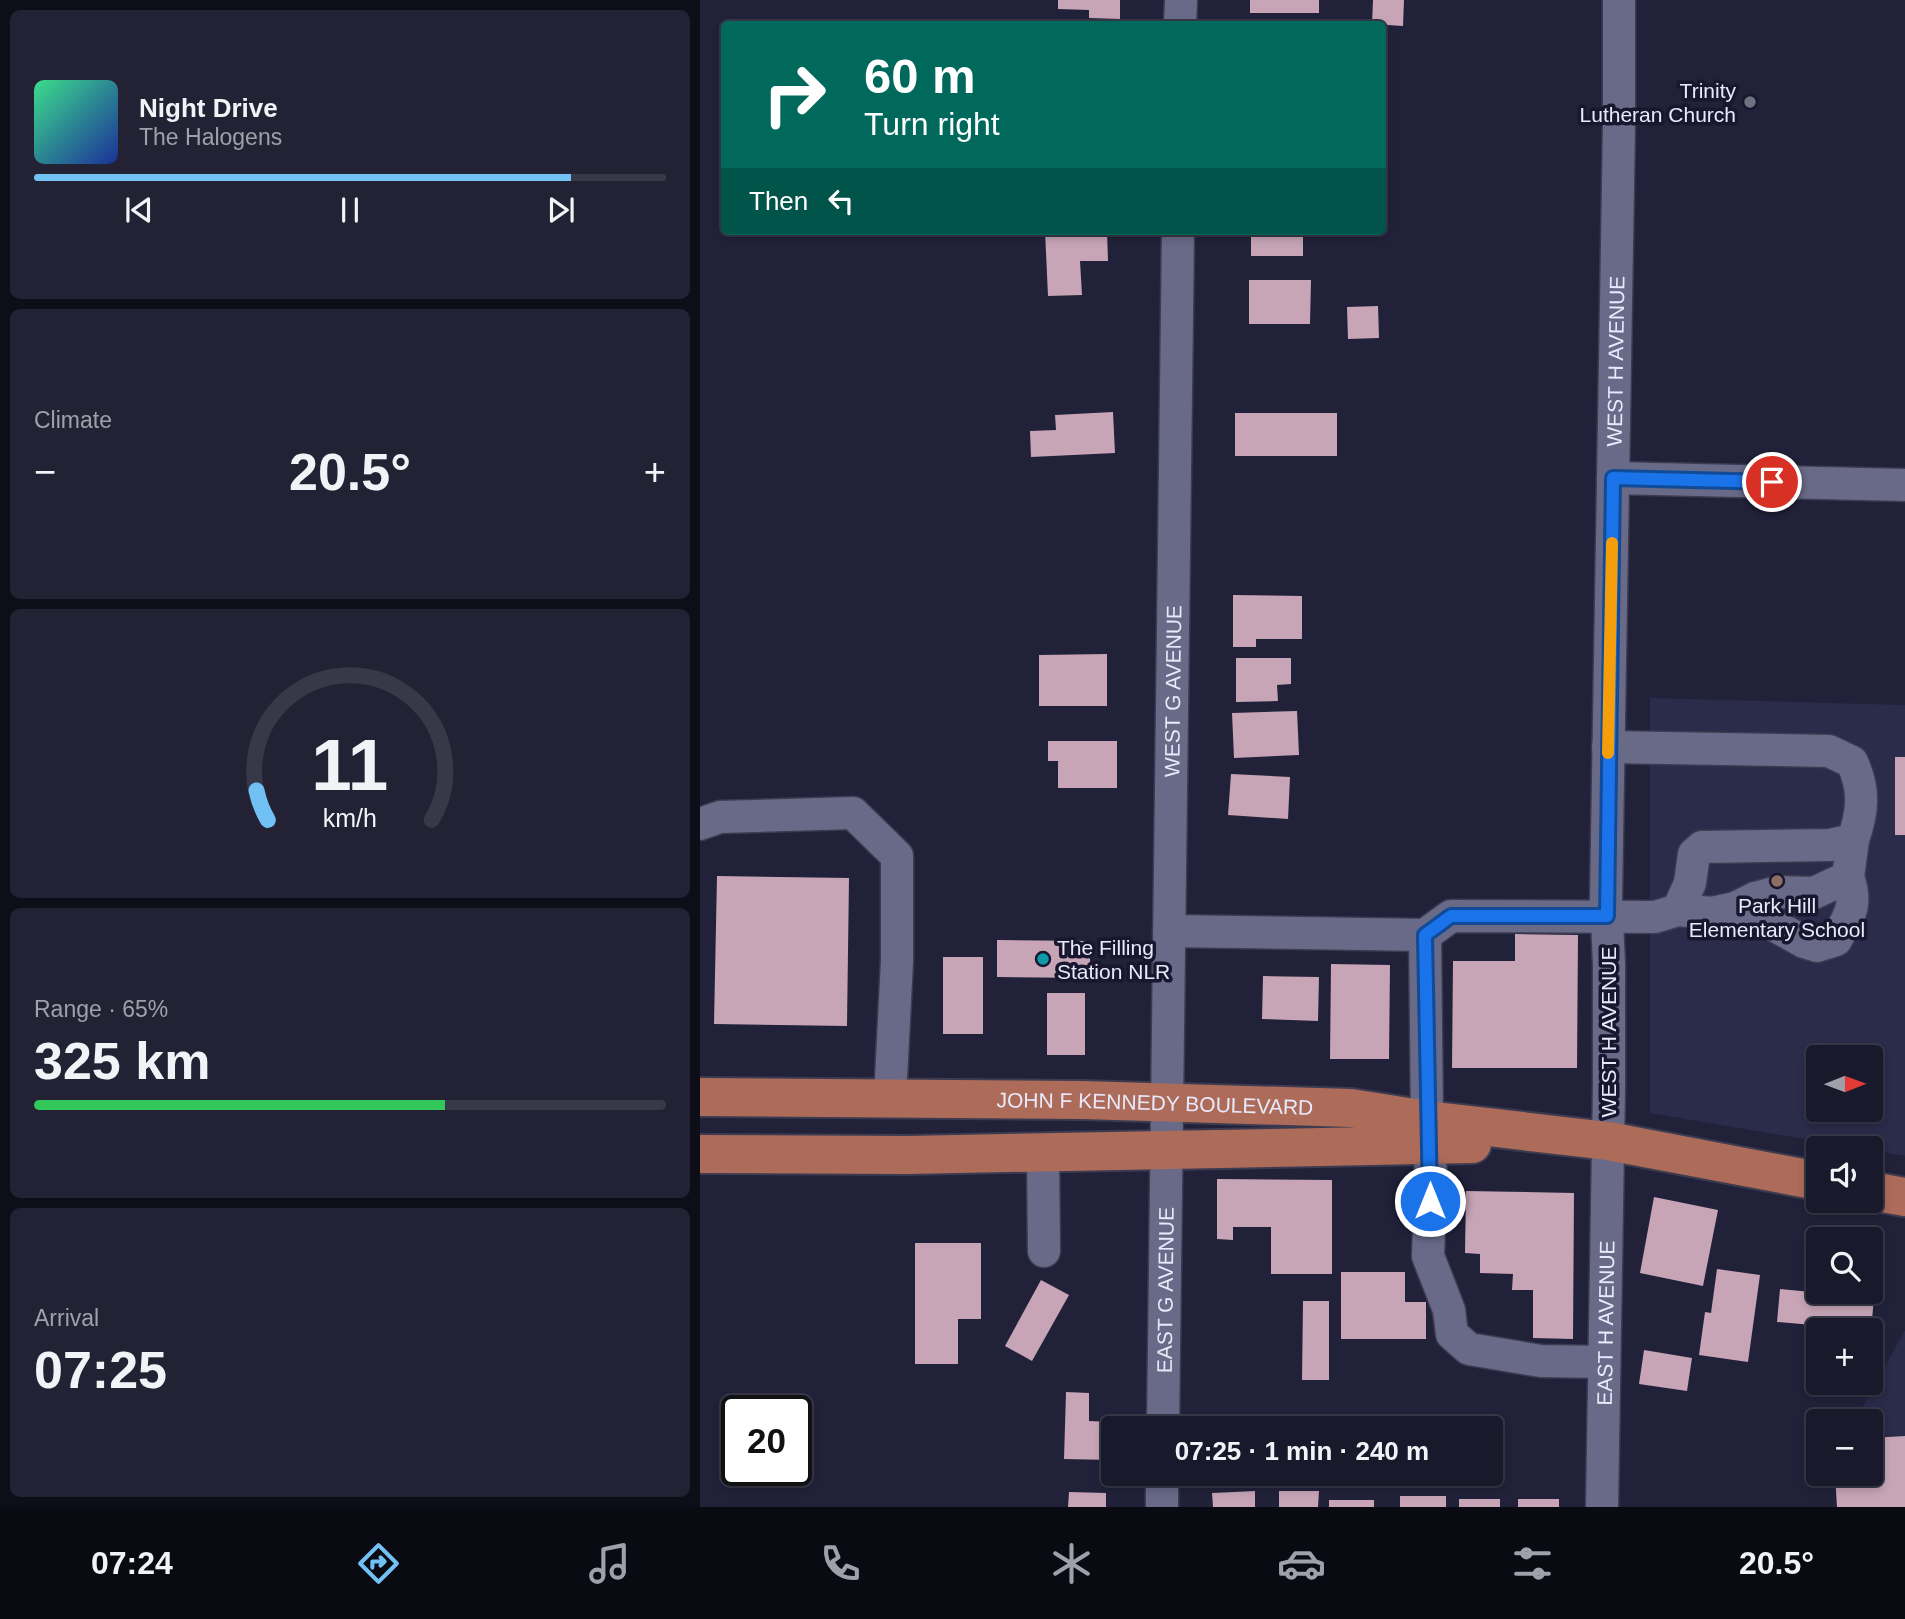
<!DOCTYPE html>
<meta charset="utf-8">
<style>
body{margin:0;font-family:Helvetica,sans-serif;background:#222234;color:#f1f3f6;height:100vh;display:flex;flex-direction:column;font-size:26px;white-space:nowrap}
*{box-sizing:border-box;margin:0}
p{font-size:23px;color:#9fa0a9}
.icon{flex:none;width:38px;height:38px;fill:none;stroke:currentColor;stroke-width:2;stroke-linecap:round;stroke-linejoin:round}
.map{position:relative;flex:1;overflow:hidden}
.drawer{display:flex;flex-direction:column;gap:10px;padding:10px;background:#0e0e18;width:700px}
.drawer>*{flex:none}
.hud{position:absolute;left:21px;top:21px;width:665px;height:214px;border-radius:7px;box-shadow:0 4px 10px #0003,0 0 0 2px #373848;background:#00695c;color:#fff;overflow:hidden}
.needle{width:46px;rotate:89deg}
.fabs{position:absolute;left:1106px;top:1045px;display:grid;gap:14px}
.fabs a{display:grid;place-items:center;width:77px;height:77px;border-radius:7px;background:#19192c;box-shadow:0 4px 10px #0003,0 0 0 2px #373848;font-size:35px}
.speed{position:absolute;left:21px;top:1395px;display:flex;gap:14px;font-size:35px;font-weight:700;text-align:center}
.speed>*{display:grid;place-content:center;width:91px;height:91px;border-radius:50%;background:#19192c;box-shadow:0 4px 10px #0003,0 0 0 2px #373848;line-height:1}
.speed .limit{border:4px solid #111;border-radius:10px;background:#fff;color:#111}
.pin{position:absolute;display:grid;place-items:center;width:60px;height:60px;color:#fff;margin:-30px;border:4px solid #fff;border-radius:50%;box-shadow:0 2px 7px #0007}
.me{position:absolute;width:77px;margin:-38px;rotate:0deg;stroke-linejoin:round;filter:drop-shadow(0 0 5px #0008)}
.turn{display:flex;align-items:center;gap:24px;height:147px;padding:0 28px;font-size:32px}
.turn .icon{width:91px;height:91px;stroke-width:2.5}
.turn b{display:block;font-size:49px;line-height:60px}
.then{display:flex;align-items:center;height:66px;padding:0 28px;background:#0003;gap:14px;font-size:26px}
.big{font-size:52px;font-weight:700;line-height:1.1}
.drawer .widget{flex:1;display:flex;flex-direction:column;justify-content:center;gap:10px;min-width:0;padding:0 24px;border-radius:10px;background:#222234}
.drawer .dial{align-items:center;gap:0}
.dial svg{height:182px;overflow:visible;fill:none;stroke:#373848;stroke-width:7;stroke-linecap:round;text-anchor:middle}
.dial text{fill:#f1f3f6;stroke:none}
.song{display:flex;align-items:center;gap:21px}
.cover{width:84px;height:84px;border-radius:10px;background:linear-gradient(135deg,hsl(150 70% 55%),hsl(230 70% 35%))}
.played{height:7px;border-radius:4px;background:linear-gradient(90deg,#71c1f5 85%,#373848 85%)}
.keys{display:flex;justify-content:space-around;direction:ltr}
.heat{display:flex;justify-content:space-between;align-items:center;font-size:38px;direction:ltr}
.charge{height:10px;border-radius:5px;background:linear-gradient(90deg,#34c759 65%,#373848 0)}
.trip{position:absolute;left:401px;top:1416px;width:402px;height:70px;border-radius:7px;background:#19192c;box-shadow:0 4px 10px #0003,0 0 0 2px #373848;font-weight:700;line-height:70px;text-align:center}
.tab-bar{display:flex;height:112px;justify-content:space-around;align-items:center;background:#0a0a12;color:#9fa0a9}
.tab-bar .icon{width:49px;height:49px}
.tab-bar .current{color:#71c1f5}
.tab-bar b{font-size:32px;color:#f1f3f6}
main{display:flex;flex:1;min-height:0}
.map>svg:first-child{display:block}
.built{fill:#2b2b4a;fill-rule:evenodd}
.building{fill:#c7a5b7}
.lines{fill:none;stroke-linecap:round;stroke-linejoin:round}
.minor-casing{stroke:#3c3b50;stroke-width:35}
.major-casing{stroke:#3c3b50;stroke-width:42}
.minor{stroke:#696a88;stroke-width:32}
.major{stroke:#ad6b5a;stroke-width:38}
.route-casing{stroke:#114b97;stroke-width:18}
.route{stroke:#1a73e8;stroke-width:12}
.slow{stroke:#f59e0b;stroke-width:12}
.worship-dot{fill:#6b7280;stroke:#18172f;stroke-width:2.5}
.education-dot{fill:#8d6e63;stroke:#18172f;stroke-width:2.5}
.culture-dot{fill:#0f9aa8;stroke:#18172f;stroke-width:2.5}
.labels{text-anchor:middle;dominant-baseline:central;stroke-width:7;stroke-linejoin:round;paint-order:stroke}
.poi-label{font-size:21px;fill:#e8e9fa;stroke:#18172f;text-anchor:end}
.street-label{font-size:21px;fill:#e8e9fa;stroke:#18172f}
</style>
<main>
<section class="drawer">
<div class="widget">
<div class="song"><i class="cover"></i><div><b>Night Drive</b><p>The Halogens</p></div></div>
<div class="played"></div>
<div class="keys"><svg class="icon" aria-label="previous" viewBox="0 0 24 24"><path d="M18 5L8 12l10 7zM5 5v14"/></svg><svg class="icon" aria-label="pause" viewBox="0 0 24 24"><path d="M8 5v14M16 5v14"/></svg><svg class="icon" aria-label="next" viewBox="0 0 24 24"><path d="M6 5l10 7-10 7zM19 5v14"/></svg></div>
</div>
<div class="widget"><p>Climate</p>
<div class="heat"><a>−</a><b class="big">20.5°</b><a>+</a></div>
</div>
<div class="widget dial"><svg viewBox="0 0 100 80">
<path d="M14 69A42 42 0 1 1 86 69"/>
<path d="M14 69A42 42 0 0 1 9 56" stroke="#71c1f5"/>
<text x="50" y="56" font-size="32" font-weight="700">11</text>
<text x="50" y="72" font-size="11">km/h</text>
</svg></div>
<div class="widget"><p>Range · 65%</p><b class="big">325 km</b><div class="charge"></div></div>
<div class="widget"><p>Arrival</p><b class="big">07:25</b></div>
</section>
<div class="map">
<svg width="1205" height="1507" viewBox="0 0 1205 1507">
<rect width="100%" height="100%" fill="#21213a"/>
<path class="built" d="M950 698 1205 705V1156L1171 1150V1148H1158L950 1113ZM1118 1057H1171V1110H1118Z
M1205 1330V1507H1142V1474H1171V1421H1155Z"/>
<path class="building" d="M358 0H420V19L389 18V10L358 9Z
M550 0H619V13H550Z
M673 0H704L703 26 672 24Z
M345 231H407L408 261H380L382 295 348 296Z
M551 231H603V256H551Z
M549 280H611L610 324H549Z
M678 306 679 338 648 339 647 307Z
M413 412 415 453 331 457 330 431 356 430 355 415Z
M535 413H637V456H535Z
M533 595 602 596V639H556V647H533Z
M407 654V706H339V655Z
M536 658H591V684L577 685 578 701 536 702Z
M597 711 599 755 534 758 532 713Z
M348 741H417V788H358V761H348Z
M1195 757H1205V835H1195Z
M531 774 590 777 588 819 528 815Z
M17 876 149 878 147 1026 14 1024Z
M815 934 878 935 877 1068H752L753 961H815Z
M297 940 390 941V978L297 977Z
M243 957H283V1034H243Z
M631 964 690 965 689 1059H630Z
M563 976 619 977 618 1021 562 1019Z
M347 993H385V1055H347Z
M517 1179 632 1180V1274H571V1227H533V1240L517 1239Z
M766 1191 874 1193 873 1339 833 1338V1290H812L813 1274 780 1273V1254L765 1253Z
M954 1197 1018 1210 1003 1286 940 1273Z
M215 1243H281V1319H258V1364H215Z
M1017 1269 1060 1275 1048 1362 999 1355 1005 1312 1011 1313Z
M641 1272H705V1302H726V1339H641Z
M341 1280 369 1295 332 1361 305 1346Z
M1080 1289 1174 1298 1171 1330 1077 1322Z
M603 1301H629V1380H602Z
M944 1350 992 1358 987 1391 939 1384Z
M366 1392 389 1393V1421L411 1422 410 1460 364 1459Z
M1205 1436V1507H1137L1135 1474H1171V1438Z
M555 1491V1507H513L512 1493Z
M579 1491H619L618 1507H579Z
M369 1492 406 1493V1507H368Z
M700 1496H746V1507H700Z
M759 1499H800V1507H759Z
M818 1499H859V1507H818Z
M629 1500H674V1507H629Z"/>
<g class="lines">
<defs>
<g id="minor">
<path d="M480 24 481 0"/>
<path d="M913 478 1205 485"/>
<path d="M908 747 1129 751 1152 762C1165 790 1163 811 1153 840L1130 845 1002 847 994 854 990 883 978 910"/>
<path d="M0 824 20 817 153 813 197 856V961L190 1098"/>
<path d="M1035 908 1063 919 1104 942 1117 946 1136 940C1150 915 1158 905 1148 877"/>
<path d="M469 931 725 935 751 916 955 917 978 910 1012 913 1035 908 1055 898 1078 892 1114 893 1148 877 1153 840"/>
<path d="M725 935 727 1120 731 1174 728 1256 749 1310 752 1334 769 1349 841 1361 904 1362"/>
<path d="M343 1152 344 1251"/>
<path id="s1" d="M463 1428 478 231"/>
<path d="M462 1507V1474"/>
<path id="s2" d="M902 1507 909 1087V964L906 899 919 125V0"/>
</g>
<g id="major">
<path id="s3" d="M0 1097 383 1100 651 1108 727 1120 908 1141 1118 1181"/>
<path d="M0 1154 207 1155 772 1144"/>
<path d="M1171 1191 1205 1197"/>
</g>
</defs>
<use href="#minor" class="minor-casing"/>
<use href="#major" class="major-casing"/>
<use href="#minor" class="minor"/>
<use href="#major" class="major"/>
</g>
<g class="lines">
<defs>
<path id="route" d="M730 1201 725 935 751 916H907L913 478 1072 482"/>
</defs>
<use href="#route" class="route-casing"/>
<use href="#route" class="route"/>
<path class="slow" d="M908 753 912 543"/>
</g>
<circle class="worship-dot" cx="1050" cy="102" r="7"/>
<circle class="education-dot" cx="1077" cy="881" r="7"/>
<circle class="culture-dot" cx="343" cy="959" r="7"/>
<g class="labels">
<g class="poi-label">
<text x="1036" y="90">Trinity<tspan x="1036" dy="24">Lutheran Church</tspan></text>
<text x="1077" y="905" text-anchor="middle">Park Hill<tspan x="1077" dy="24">Elementary School</tspan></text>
<text x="357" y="947" text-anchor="start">The Filling<tspan x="357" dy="24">Station NLR</tspan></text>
</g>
<g class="street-label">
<text stroke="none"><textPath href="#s2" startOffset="1146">WEST H AVENUE</textPath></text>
<text stroke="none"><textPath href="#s1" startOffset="737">WEST G AVENUE</textPath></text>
<text transform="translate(908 1032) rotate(-90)">WEST H AVENUE</text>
<text stroke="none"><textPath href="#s3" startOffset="455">JOHN F KENNEDY BOULEVARD</textPath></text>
<text stroke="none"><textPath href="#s1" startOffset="138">EAST G AVENUE</textPath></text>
<text stroke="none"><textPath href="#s2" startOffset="184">EAST H AVENUE</textPath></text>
</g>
</g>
</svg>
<div class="fabs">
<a><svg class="needle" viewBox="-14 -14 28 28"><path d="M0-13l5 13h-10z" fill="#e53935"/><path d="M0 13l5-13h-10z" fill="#9fa0a9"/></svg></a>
<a><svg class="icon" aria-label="sound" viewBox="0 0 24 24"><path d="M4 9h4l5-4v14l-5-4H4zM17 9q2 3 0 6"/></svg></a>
<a><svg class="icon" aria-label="search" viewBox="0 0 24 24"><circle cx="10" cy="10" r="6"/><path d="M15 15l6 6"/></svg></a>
<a>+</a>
<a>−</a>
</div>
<div class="speed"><div class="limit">20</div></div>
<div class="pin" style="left:1072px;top:482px;background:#d93025"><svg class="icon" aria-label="arrive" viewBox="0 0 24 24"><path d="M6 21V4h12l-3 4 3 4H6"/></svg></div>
<svg class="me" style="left:730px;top:1201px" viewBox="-20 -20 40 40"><circle r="17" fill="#1a73e8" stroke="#fff" stroke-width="3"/><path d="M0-11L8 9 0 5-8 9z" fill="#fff"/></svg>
<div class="trip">07:25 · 1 min · 240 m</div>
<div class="hud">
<div class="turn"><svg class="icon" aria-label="right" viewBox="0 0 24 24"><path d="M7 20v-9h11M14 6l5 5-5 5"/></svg><div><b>60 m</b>Turn right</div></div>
<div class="then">Then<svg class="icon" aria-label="left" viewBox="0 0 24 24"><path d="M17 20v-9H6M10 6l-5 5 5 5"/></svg></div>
</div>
</div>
</main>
<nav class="tab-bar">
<b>07:24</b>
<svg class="icon current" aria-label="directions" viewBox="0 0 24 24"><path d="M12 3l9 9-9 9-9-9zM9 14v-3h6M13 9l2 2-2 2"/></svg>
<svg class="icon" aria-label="music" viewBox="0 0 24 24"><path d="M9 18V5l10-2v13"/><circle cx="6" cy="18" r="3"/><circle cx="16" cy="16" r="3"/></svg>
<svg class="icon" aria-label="phone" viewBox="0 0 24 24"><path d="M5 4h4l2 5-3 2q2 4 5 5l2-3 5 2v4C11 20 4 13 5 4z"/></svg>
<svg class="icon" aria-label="climate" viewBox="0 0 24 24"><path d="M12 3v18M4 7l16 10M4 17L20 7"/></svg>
<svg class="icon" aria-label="car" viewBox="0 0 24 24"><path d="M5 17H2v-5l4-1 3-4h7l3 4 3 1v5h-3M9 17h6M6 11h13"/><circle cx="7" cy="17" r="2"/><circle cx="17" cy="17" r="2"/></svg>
<svg class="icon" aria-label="filters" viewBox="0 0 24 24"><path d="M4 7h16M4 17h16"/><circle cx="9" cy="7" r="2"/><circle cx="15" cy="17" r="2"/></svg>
<b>20.5°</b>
</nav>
